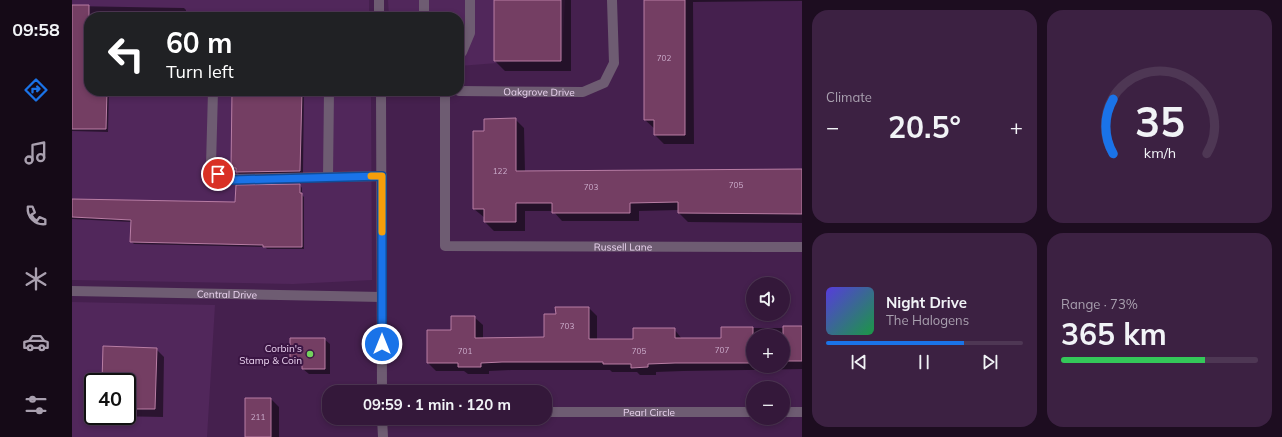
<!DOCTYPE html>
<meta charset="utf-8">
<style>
body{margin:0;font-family:Mulish,sans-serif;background:#3c2142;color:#f1f3f6;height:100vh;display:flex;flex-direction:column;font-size:15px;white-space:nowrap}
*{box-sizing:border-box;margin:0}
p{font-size:13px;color:#a9a0af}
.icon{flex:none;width:22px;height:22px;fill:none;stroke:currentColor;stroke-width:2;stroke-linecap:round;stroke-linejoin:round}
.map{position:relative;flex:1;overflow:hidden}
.side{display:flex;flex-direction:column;gap:10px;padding:10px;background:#1d0d20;width:480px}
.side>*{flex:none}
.guide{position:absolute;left:12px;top:12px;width:380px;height:84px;border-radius:16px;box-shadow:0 2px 6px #0003,0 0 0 1px #4e3754;background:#202124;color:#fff;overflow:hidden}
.fabs{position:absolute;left:674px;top:277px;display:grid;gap:8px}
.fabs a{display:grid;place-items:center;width:44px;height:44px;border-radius:50%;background:#34183a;box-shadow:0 2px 6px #0003,0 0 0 1px #4e3754;font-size:20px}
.speed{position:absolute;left:12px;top:373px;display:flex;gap:8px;font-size:20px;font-weight:700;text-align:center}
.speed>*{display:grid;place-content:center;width:52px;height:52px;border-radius:50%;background:#34183a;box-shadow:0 2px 6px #0003,0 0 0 1px #4e3754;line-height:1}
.speed .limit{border:2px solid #111;border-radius:6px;background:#fff;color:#111}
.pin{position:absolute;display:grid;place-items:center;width:34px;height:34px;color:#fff;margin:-17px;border:2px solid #fff;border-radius:50%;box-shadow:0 1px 4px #0007}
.me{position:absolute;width:44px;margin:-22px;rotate:0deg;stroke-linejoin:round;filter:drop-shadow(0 0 3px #0008)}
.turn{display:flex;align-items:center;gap:14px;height:84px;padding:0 16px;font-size:18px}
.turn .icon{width:52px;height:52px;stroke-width:2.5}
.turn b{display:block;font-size:28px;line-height:34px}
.big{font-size:30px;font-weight:700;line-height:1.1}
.side .widget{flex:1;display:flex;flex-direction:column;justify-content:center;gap:6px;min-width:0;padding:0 14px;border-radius:16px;background:#3c2142}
.side .dial{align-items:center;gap:0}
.dial svg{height:104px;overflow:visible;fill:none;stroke:#4e3754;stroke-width:7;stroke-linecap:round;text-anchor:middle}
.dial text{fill:#f1f3f6;stroke:none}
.song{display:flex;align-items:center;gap:12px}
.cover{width:48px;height:48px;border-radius:6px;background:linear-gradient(135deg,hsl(250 70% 55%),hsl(140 70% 35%))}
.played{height:4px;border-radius:2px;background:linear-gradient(90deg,#1a73e8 70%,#4e3754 70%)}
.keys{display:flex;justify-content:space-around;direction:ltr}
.heat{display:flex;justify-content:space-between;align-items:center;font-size:22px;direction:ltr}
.charge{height:6px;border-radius:3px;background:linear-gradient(90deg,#34c759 73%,#4e3754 0)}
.side .tiles{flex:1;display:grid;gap:10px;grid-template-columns:repeat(2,1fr)}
.trip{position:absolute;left:250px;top:385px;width:230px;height:40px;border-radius:16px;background:#34183a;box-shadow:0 2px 6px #0003,0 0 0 1px #4e3754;font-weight:700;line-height:40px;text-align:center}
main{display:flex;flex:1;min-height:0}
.dock{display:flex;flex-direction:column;width:72px;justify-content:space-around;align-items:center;background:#150a17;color:#a9a0af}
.dock .icon{width:28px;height:28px}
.dock .current{color:#1a73e8}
.dock b{font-size:18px;color:#f1f3f6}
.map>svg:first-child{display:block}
.built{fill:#51275b;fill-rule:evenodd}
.shadow{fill:#0007;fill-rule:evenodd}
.building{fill:#743e63;stroke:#b87da4}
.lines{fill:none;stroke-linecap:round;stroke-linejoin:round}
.minor{stroke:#6e5c72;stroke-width:10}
.route-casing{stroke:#114b97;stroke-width:10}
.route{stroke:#1a73e8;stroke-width:7}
.slow{stroke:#f59e0b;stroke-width:7}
.poi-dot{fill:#73d25d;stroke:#3a1543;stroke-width:1.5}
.labels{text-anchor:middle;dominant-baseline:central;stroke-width:4;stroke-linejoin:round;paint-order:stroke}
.number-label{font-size:8px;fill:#cdaecd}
.street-label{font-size:10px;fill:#ebd4f0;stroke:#3a1543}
.poi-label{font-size:10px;fill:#ebd4f0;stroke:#3a1543;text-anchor:end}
</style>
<main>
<nav class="dock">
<b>09:58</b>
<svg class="icon current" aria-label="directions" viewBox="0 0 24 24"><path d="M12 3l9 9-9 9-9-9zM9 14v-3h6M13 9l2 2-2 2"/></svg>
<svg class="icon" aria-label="music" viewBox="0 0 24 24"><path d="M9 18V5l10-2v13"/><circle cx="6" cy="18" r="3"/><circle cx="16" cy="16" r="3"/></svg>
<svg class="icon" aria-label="phone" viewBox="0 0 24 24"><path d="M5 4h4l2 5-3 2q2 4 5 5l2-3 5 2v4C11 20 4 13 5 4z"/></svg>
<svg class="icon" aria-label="climate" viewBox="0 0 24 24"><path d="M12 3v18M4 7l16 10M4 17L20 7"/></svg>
<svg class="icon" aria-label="car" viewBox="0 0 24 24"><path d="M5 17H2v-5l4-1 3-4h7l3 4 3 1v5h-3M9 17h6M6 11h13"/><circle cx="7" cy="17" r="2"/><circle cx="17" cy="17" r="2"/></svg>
<svg class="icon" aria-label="filters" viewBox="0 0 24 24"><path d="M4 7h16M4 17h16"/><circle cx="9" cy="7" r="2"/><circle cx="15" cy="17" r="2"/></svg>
</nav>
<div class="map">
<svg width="730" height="437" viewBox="0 0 730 437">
<rect width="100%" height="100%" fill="#45204e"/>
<path class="built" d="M0 0H297V17H17V91H299L300 280 221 284 0 280Z
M316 0H493L490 58 387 66V17H317Z
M0 302 143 305 135 437H0ZM21 382H55V416H21Z"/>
<path class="shadow" d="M423 0H499V71H433L423 61Z
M573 0H730V1L621 2 622 144H592L583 135V129L573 120Z
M0 6 112 8 114 10V17H17V91H37L36 132 0 131Z
M161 91H232L231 173 168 175 165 172V170H162L160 167Z
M443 119 452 128 453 172 730 170V223L616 222 607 213V210L567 211V221H490L481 211H453V231H422L413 222V218L402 209 412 132Z
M228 185 230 188V195L232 197V249H195L193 247 62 244 59 241 60 222 0 219V200L164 203Z
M517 308 525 316V340H562L602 329 610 339H650V328H711L730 327V369L611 371 584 372V375H568L565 372H540L538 370H439L417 371V374H396L392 371H364L356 363 380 331 402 317 411 325V339L473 338 485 315ZM681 336H711V366H681Z
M219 339H252L258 344V374H237L231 369V364H224L219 358Z
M84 349 92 357 91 417 39 416H55V382H31Z
M199 399 207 407V437H174Z"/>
<path class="building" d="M422 0H489V61H422Z
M572 0H613V135H582V120H572Z
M0 5H17V91H35L34 129H0Z
M160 91H230L228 171 164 172V168H159Z
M444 118V171L730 169V214L606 213V202L558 203V213H480V203H444V222H412V209H401V131H412V119Z
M228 184V193H230V247H191V245L58 242 59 220 0 217V199L163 202 164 185Z
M483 307H517V339H561V328H603V338H649V327H681V363H603L576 364V367L559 368V364H531V362H430L409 363V367H386V363H355V330H379V316H403V338L472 337V314H484Z
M711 326H730V361H711Z
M218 338H253V369H230V358H218Z
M31 346 85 348 83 409H55V382H30Z
M173 398H199V437H173Z"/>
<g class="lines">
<g class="minor">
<path d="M307 0V17"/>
<path d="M352 0V17"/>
<path d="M387 53 390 52 398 33V0"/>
<path d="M141 91 139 165 146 174 160 179 310 176"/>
<path d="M309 91 310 392"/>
<path id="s1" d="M373 91V246L730 247"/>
<path id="s2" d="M387 91 511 92 532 83 542 63 540 0"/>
<path d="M256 177 257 91"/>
<path id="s3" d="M0 291 310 297"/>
<path id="s4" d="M473 412H681"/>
<path d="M711 412H730"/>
<path d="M310 418 311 437"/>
</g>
</g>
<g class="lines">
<defs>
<path id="route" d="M146 174 160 180 310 176V344"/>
</defs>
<use href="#route" class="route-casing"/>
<use href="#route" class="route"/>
<path class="slow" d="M299 176H310V232"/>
</g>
<circle class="poi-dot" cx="238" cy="354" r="4"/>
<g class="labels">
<g class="number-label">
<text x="592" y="58">702</text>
<text x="428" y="171">122</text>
<text x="664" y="185">705</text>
<text x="519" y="187">703</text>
<text x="495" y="326">703</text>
<text x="650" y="350">707</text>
<text x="393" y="351">701</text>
<text x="567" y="351">705</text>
<text x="186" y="417">211</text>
</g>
<g class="street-label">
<text stroke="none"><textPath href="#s2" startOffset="80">Oakgrove Drive</textPath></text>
<text stroke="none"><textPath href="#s1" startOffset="333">Russell Lane</textPath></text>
<text stroke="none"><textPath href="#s3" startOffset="155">Central Drive</textPath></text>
<text stroke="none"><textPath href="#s4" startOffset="104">Pearl Circle</textPath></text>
</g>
<g class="poi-label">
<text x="230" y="348">Corbin's<tspan x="230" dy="12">Stamp &amp; Coin</tspan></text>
</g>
</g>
</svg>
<div class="fabs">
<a><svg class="icon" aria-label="sound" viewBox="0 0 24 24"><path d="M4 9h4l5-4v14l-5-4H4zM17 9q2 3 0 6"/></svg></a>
<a>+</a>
<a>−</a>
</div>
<div class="speed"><div class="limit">40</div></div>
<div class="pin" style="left:146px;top:174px;background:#d93025"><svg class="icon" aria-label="arrive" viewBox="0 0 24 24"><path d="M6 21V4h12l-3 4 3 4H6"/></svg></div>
<svg class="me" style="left:310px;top:344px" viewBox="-20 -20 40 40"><circle r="17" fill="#1a73e8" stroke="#fff" stroke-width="3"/><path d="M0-11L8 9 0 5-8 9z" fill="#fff"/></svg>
<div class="trip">09:59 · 1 min · 120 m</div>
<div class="guide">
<div class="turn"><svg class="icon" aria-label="left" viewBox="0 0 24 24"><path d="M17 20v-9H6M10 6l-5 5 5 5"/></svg><div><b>60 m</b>Turn left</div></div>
</div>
</div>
<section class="side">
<div class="tiles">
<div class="widget"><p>Climate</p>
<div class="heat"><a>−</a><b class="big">20.5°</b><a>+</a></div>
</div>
<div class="widget dial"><svg viewBox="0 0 100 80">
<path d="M14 69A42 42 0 1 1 86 69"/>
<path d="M14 69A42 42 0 0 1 14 27" stroke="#1a73e8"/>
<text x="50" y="56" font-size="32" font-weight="700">35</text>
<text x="50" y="72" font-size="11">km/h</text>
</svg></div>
<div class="widget">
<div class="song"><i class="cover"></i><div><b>Night Drive</b><p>The Halogens</p></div></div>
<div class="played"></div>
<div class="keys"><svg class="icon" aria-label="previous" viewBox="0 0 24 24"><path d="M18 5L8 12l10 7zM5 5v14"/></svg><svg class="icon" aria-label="pause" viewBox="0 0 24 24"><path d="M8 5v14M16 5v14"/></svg><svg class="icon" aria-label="next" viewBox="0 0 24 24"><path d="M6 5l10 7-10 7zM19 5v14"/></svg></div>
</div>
<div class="widget"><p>Range · 73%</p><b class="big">365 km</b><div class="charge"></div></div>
</div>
</section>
</main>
